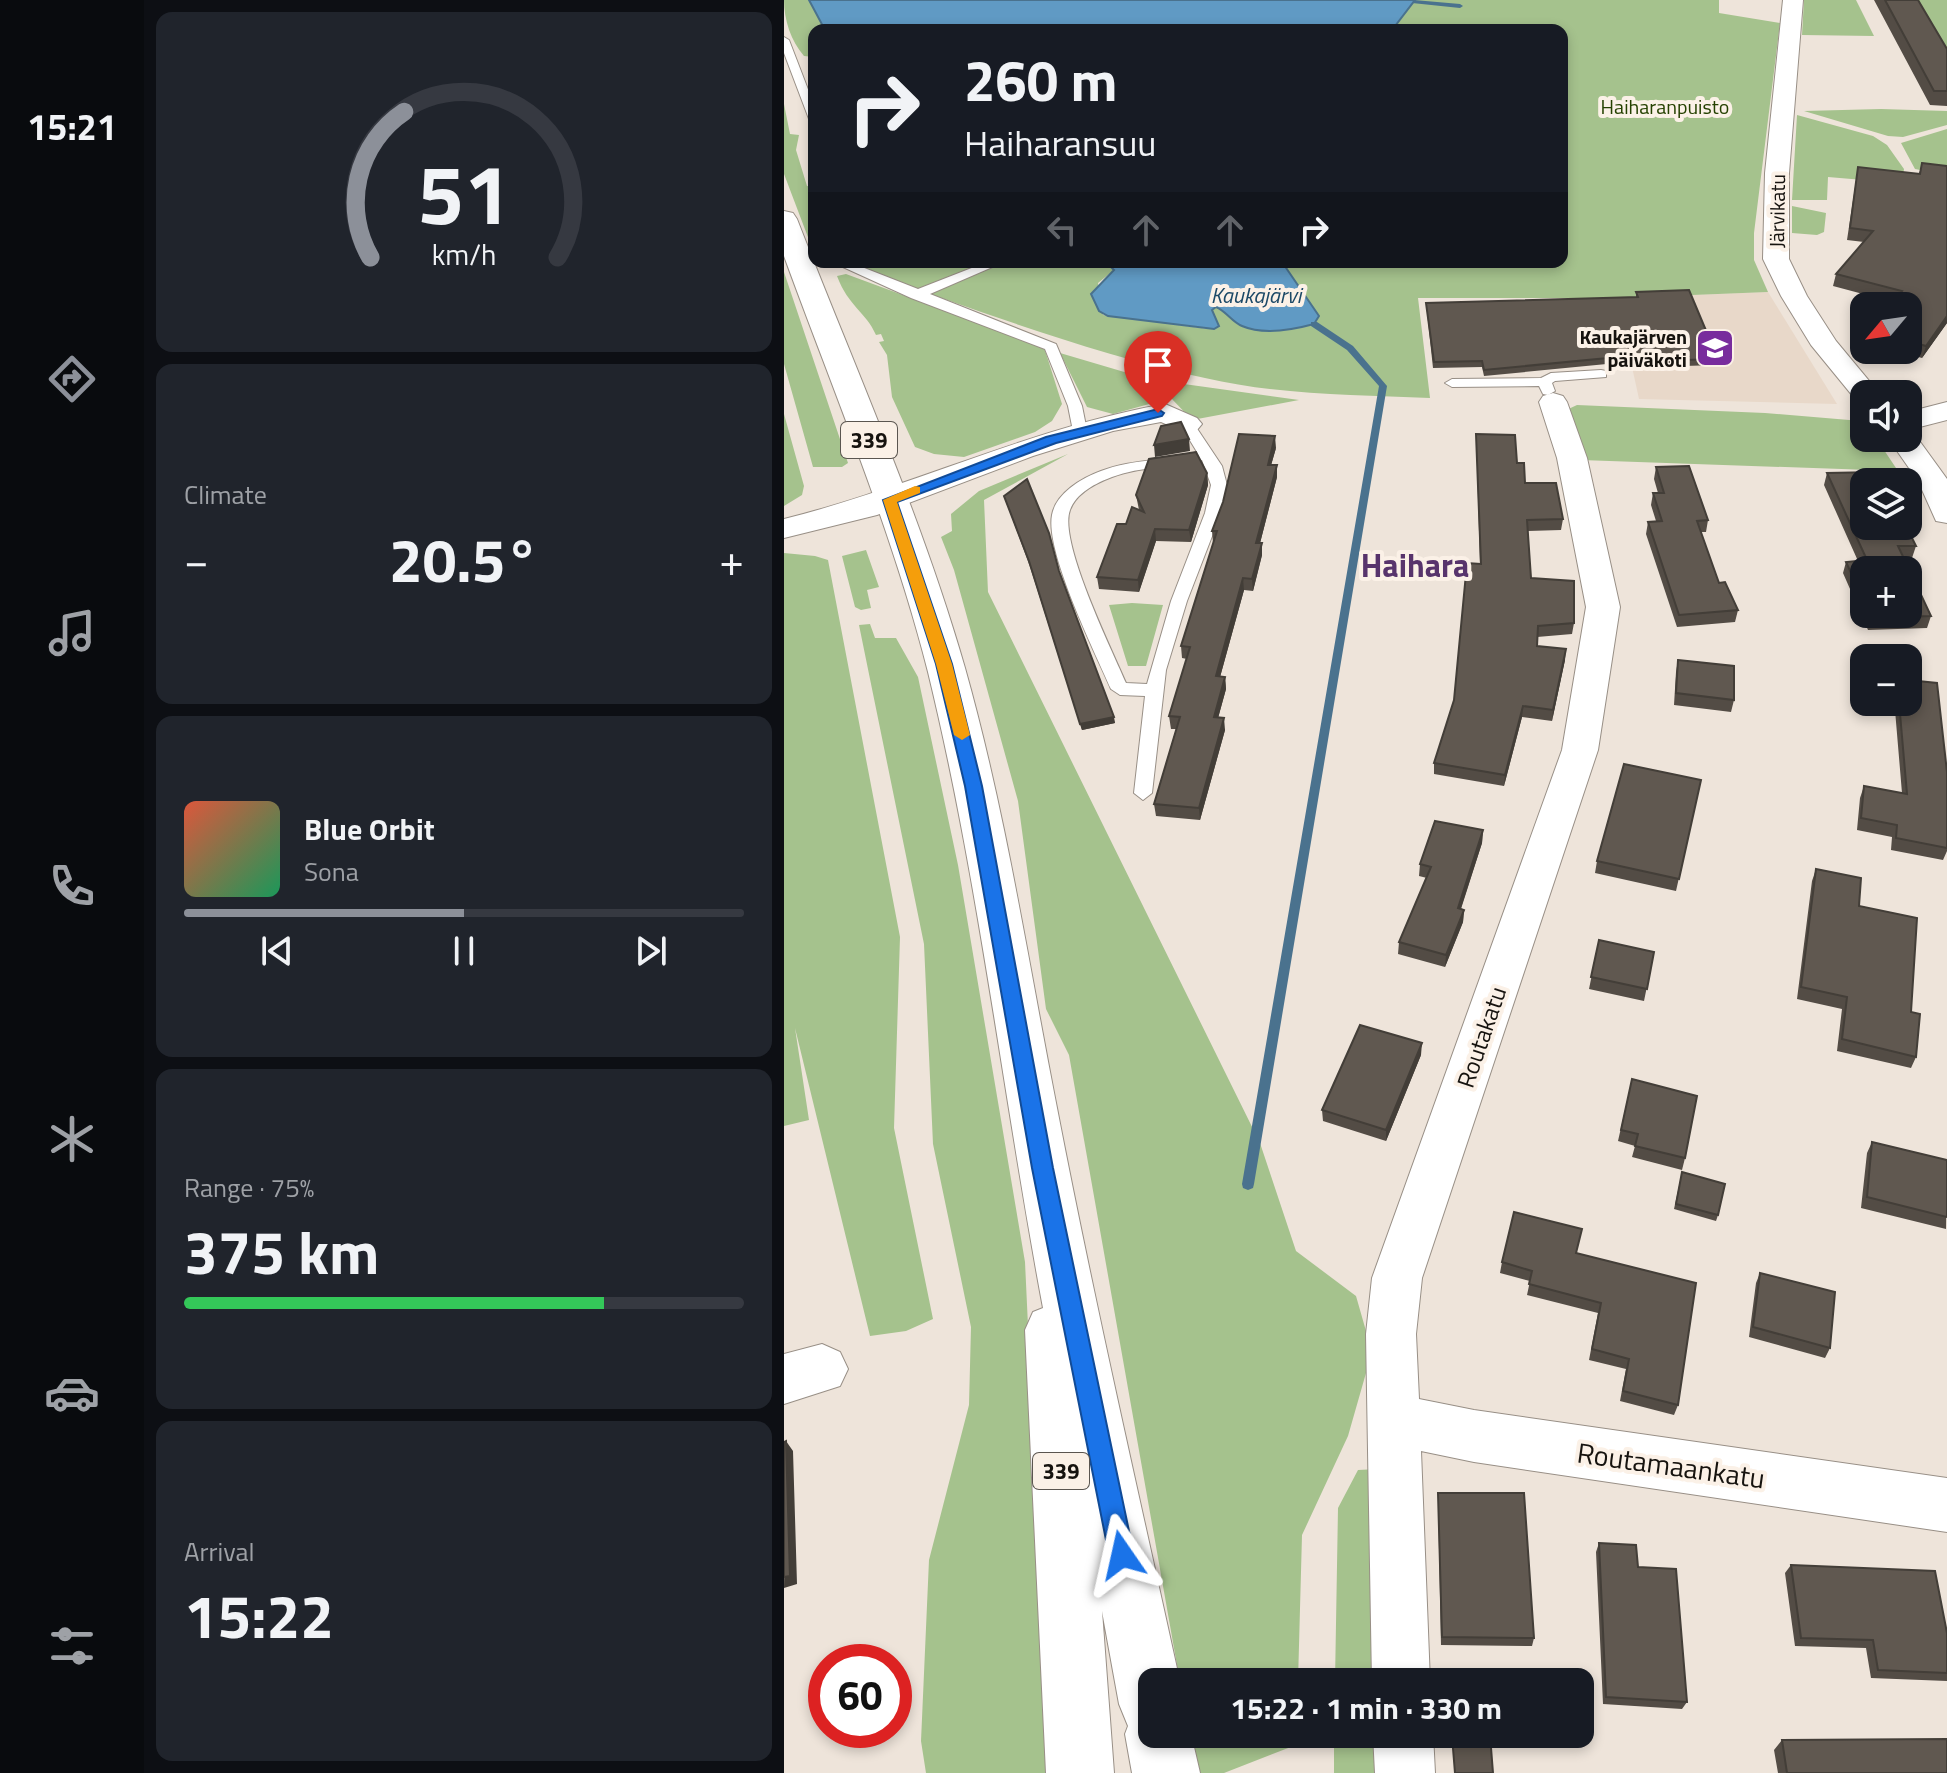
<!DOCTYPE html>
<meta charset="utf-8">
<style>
body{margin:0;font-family:"Titillium Web",sans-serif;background:#20242c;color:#f1f3f6;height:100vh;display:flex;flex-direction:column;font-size:30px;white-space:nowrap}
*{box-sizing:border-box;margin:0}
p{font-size:26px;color:#9ea1a6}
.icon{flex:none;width:44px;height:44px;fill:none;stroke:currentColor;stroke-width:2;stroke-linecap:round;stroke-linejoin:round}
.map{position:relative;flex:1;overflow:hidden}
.details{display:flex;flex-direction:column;gap:12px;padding:12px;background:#0d0f14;width:640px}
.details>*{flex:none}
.hud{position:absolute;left:24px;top:24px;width:760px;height:244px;border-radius:16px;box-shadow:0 4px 12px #0003;background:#171b24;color:#f1f3f6;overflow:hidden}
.needle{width:52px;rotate:241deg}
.tools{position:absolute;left:1066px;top:292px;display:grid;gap:16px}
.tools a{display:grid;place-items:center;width:72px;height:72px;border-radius:16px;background:#171b24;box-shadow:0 4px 12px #0003;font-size:40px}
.speed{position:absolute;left:24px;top:1644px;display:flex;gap:16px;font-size:40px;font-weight:700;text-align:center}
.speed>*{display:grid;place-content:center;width:104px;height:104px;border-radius:50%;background:#171b24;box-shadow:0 4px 12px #0003;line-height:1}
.speed .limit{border:12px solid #d22;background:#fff;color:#111}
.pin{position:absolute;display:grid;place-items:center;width:68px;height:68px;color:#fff;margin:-82px -34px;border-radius:50% 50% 50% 0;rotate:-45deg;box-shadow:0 0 8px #0007}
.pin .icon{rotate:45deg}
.me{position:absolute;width:88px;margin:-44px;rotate:349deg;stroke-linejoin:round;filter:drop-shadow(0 0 6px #0008)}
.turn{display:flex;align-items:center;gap:28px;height:168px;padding:0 24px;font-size:36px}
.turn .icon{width:104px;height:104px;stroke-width:2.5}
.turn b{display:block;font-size:56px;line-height:68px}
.lanes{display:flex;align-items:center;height:76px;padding:0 24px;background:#0003;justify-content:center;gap:40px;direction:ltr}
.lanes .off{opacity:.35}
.big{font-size:60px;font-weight:700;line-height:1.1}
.details .widget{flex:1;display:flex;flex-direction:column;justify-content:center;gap:12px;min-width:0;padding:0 28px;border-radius:16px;background:#20242c}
.details .dial{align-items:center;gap:0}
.dial svg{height:208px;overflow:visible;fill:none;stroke:#363941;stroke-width:7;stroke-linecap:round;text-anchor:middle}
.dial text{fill:#f1f3f6;stroke:none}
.song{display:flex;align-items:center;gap:24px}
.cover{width:96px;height:96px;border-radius:12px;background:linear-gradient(135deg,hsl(10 70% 55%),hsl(150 70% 35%))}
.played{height:8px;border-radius:4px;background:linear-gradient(90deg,#8c9099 50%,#363941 50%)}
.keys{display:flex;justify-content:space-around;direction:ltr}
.heat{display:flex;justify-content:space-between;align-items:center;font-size:44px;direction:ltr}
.charge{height:12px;border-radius:6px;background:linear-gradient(90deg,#34c759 75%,#363941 0)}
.trip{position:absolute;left:354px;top:1668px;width:456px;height:80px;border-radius:16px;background:#171b24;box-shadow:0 4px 12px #0003;font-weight:700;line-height:80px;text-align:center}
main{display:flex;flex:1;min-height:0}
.dock{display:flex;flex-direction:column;width:144px;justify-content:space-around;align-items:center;background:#090b0e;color:#9ea1a6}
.dock .icon{width:56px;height:56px}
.dock .current{color:#8c9099}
.dock b{font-size:36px;color:#f1f3f6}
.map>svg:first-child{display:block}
.built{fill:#e8d8c9}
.green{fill:#a5c28d}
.water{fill:#609ac4;stroke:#4a728e;stroke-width:2}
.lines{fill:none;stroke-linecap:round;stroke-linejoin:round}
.stream{fill:#4a728e;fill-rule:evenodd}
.lane-casing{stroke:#988f86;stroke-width:2}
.street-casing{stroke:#988f86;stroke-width:2}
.primary-casing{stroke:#988f86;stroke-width:2}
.lane{fill:#fff;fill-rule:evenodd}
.street{fill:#fff;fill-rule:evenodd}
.primary{fill:#fff;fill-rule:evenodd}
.wall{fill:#534c45;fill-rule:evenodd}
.shaded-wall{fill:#433e38}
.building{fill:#605850;stroke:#433e38;stroke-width:2}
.route{fill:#1a73e8;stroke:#114b97;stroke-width:2}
.slow{fill:#f59e0b}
.labels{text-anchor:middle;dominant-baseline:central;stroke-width:8;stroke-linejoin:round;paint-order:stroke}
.far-park-label{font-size:20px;fill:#254100;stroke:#fbf1e7}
.far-street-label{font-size:20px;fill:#16130f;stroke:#fbf1e7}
.far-poi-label{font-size:20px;font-weight:bold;fill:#16130f;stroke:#fbf1e7;text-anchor:end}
.far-water-label{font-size:22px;font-style:italic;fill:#1c4967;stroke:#fbf1e7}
.shield{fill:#fbf1e7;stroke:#5b5650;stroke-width:2}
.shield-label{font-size:22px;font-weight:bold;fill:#16130f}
.street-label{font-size:24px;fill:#16130f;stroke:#fbf1e7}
.near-street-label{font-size:28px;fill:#16130f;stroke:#fbf1e7}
.district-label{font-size:32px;font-weight:bold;fill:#58346c;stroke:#fbf1e7}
</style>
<main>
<nav class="dock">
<b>15:21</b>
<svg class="icon current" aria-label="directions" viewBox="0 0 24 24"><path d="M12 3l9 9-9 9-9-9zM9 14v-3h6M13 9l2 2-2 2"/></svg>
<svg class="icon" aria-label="music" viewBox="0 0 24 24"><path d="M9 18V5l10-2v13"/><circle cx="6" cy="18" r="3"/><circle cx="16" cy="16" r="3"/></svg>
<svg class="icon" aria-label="phone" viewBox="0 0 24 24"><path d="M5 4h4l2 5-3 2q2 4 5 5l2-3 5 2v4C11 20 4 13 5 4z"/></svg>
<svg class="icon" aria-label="climate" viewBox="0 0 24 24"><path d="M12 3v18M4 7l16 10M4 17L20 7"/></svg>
<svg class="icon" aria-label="car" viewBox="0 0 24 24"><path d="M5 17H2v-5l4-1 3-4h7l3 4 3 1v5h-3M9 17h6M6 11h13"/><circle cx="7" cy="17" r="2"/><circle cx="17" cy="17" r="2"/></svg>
<svg class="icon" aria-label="filters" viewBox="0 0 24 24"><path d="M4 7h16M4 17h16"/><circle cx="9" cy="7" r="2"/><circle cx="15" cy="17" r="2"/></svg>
</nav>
<section class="details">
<div class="widget dial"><svg viewBox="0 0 100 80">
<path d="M14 69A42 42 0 1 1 86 69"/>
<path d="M14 69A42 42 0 0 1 27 13" stroke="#8c9099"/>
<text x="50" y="56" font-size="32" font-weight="700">51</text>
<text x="50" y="72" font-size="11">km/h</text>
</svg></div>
<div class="widget"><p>Climate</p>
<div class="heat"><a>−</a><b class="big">20.5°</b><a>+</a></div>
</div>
<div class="widget">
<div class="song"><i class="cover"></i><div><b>Blue Orbit</b><p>Sona</p></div></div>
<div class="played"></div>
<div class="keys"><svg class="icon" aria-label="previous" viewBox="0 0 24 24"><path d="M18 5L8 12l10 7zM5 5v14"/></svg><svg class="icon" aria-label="pause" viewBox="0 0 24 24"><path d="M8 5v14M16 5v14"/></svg><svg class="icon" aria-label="next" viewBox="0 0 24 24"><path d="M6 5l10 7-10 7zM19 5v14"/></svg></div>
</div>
<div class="widget"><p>Range · 75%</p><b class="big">375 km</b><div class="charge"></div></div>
<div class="widget"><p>Arrival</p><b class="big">15:22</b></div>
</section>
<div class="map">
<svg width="1163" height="1773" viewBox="0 0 1163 1773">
<rect width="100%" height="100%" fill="#eee4da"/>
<path class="built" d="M984 292 1053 404 855 399 833 298Z"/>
<path class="green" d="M0 0H25L41 30H30V57L20 56C7 41 0 20 0 0Z
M631 0H935V13L996 23 970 233V260L984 292 833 298H634L646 398C572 395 494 395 421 378 306 353 195 311 84 272L65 262H322L330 270 314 283 319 315 425 329 428 310 432 307C442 311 448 322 458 326 485 337 511 326 535 316L498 262H778V30H608Z
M1020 0H1072L1090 36 1018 35Z
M1132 0H1163V57Z
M0 104 6 134 15 135 12 150 23 186 30 187V253L0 174Z
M1097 109 1163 111V125L1119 137 1104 136 1020 111Z
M1013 115 1089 136 1103 145 1120 169 1113 214 1091 181 1044 177 1043 200H1008Z
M1163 129V175L1131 169 1117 143Z
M1008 206 1042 213 1040 232 1033 235 1008 233Z
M0 272 64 463 58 467H29L0 364Z
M62 274 260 347 278 404 268 421 251 432 180 457 150 454 131 447 108 397 103 355 95 342 100 341 97 334 92 335C82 312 64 306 53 276Z
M276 353 364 379 515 400 408 420 387 398 329 414 303 407Z
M793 405 981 413 1077 421 1080 438H1092L1114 471 797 460 778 412Z
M0 414 20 486 18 495 0 506Z
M284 454 200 500 204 592 476 1143 512 1251 572 1296 588 1352 564 1436 518 1535 514 1682H396L285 1055 262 1009 234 801 170 570 157 537 168 531 167 514 195 491Z
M82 550 95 587 83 590 87 608 77 610 71 607 58 556Z
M0 553 31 556 44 560 116 937 110 1128 149 1319 122 1331 86 1336 11 1028 25 1120 0 1126Z
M348 603 379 605 362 666H344L325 605Z
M86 624 91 638H112L134 677 174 865 241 1262 265 1773H142L137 1741 145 1560 185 1405 187 1327 149 1144 140 944 75 625Z
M594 1469 603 1682H551L554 1508 574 1470Z
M406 1734H513L512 1745 440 1773H413Z
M550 1734H605L606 1773H550Z"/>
<path class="water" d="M25 0H631L608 30H41Z
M322 262H498L535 316 530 324C508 330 479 335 458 326 448 322 442 311 432 307L428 310 435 326 430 329 324 316 315 311 307 294 330 270Z"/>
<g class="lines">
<path class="stream" d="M630 0 676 4 679 6 676 8 628 3Z
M527 322H533L569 346 603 386 470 1184 469 1188 464 1190 459 1188 458 1184 595 386 563 350 527 326Z"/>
<defs>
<path id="lane" d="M0 37 5 40 30 105V122L25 119 0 53Z
M48 262H65L134 289 203 262H220L146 294 272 344 298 406 303 431 296 435 289 431 284 406 261 349 127 298Z
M817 370 822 371V377L771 381 768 383 771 391 764 395 759 394 755 386 668 387 661 383 668 379 757 378 767 373Z
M403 420 408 421 438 466 443 485 437 513 403 601 382 670 368 793 359 800 350 793 361 696 336 695 327 689C311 652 261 552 268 515 272 493 298 478 317 471 348 459 382 461 413 452L396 424ZM418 460 427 485 421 513 387 601 363 684 342 683C328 650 274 541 286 510 292 493 312 483 328 477 357 466 389 468 418 460Z"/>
<path id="street" d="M999 0H1019L1005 173V259L1023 296 1052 341 1096 394H1080V402L1072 400 1027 345 997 296 979 259 981 173Z
M769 393 779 396 783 402 803 458 836 607 814 750 638 1278 632 1334 635 1399 690 1410 1163 1478V1532L690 1462 637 1451 646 1682H588L582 1334 588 1278 778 750 802 607 773 458 755 402 759 396Z
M1163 402V420L1124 430V412Z
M381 404 413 418 418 424 413 430 403 433 377 422 329 431 249 456 93 515 0 538V519C129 487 249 427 381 404Z
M1124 430 1129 432 1163 479V523L1152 521 1134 481 1104 438H1124Z
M38 1344 56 1352 64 1369 56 1386 0 1404V1354Z
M589 1734H649L651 1773H591Z"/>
<path id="primary" d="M0 211 9 213 13 219C71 368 137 515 181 668 222 813 244 961 273 1108 310 1300 354 1491 396 1682H368V1734H407L416 1773H348L341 1734 344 1726 335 1704 318 1611 330 1773H262L241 1330 249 1312 259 1308C219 1096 195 881 144 672 108 530 50 393 0 256Z"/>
</defs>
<use href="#lane" class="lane-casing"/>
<use href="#street" class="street-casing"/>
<use href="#primary" class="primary-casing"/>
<use href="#lane" class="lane"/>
<use href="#street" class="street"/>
<use href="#primary" class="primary"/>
</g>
<path class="wall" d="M1090 0H1134L1163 49V106L1146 105Z
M1138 163 1163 323 1138 358 1110 350H1124V306L1049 286 1052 274 1080 242 1063 240 1074 167 1135 174Z
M852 292 934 359 933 365 867 367 864 360 700 376 698 367 649 368 642 303 852 297Z
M692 434 733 463 741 483 779 519 777 530 744 531 747 578 790 623 788 634 753 637V646L781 660 768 721 738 717 720 786 650 774V763L670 700 696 564Z
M492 448 487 465H493V477L476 543H478V555L469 591 460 590 436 677H441L442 689 434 718 441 730 416 820 372 816 370 804 392 729H387L385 716 403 659 398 658 397 646 429 543 428 531Z
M872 467 924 520 922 532H917L935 583 954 610 951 622 893 627 862 534 864 522 872 521 867 505 869 493H874L870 479Z
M423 473 424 485 407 542 372 541 355 592 315 589 313 577 342 524 355 510 352 495Z
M1043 473 1132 546 1128 558H1119L1147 616 1143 628 1084 630 1059 573 1062 562 1074 561 1040 485ZM1080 570 1124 614H1080Z
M220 496 275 571 331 723 298 730 246 567Z
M894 660 950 700 947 712 890 705 892 672Z
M1124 680 1163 772V851L1159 860 1107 850 1108 837 1073 830 1076 798 1080 786 1118 793 1111 710 1114 702H1124Z
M917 780 892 891 811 873 813 861Z
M699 830 698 843 677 909 680 910 679 922 661 967 614 954 615 942 643 878 635 876 636 864Z
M1032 869 1075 906 1127 1012 1132 1057 1127 1068 1053 1051 1058 1009 1013 999 1028 881Z
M815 940 870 952 860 1001 805 989Z
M637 1055 602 1141 539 1121 538 1110Z
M848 1079 901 1158 898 1170 848 1157 851 1146 834 1141Z
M1088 1142 1163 1160 1162 1229 1077 1208 1083 1153Z
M898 1172 934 1215 932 1221 890 1209Z
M793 1253 894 1405 890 1415 836 1401 842 1369 805 1360 814 1313 743 1295 746 1281 716 1273 718 1262Z
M976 1273 1046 1348 1041 1358 965 1337 972 1283Z
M654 1493 750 1638 748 1646 657 1645 654 1502Z
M815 1543 854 1567 903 1702 898 1709 819 1704 812 1552Z
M1007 1565 1163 1633V1681L1087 1678 1082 1648 1011 1646 1001 1573Z
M998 1740 1163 1773H994L990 1750Z"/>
<path class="shaded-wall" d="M1163 316V323L1138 358 1142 346Z
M491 436 492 448 484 476V465Z
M405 439 406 451 371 457 370 445Z
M493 465V477L473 555 472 543Z
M423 473 424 485 407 542 405 530Z
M371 529 372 541 355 592 354 580Z
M478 543V555L469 591 468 579Z
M459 578 460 590 433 688 432 676Z
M782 649 781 660 768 721 769 710Z
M441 677 442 689 431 729 430 717Z
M739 706 738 717 720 786 721 775Z
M330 717 331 723 298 730 296 724Z
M440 718 441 730 416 820 415 808Z
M699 830 698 843 673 920 674 908Z
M680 910 679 922 661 967 662 955Z
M638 1043 637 1055 602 1141V1130Z
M2 1441 9 1451 13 1584 0 1588Z"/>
<path class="building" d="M1101 0H1134L1163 49V91H1150Z
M1138 163 1163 166V316L1142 346 1124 341V306H1106L1118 291 1052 274 1089 231 1066 228 1074 167 1136 174Z
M905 290 934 359 868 361 865 354 700 370 698 361 650 362 642 303 854 297 852 292Z
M397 422 405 439 370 445 377 426Z
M455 434 491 436 484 465H493L472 543H478L468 579 459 578 432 676 441 677 430 717 440 718 415 808 370 804 396 717 385 716 406 647 397 646 433 531H428L439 502Z
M692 434 731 435 733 463H740L741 483H772L779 519 743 520 747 578 790 581V623L754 626 753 646 782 649 769 710 739 706 721 775 650 763 670 700 683 563 697 564Z
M412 452 423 473 405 530 371 529 354 580 313 577 333 524H342L348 507 360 512 352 495 365 459Z
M905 466 924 520 913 521 935 583 941 582 954 610 895 615 864 522 878 521 869 493H880L872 467Z
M1095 472 1100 482H1080V526H1122L1132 546H1114L1147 616 1088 618 1086 614H1124V570H1080V601L1062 562 1083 560 1043 473Z
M243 479 265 533 275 571 330 717 296 724 245 561 220 496Z
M894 660 950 666V700L892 693Z
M1124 680 1153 683 1163 772V848L1112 838 1113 825 1077 818 1080 786 1123 794 1115 702H1124Z
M840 764 917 780 895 879 813 861Z
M651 821 699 830 674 908 680 910 662 955 615 942 647 867 636 864Z
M1032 869 1077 878 1075 906 1133 918 1127 1012 1136 1014 1132 1057 1058 1039 1063 997 1017 987Z
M815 940 870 952 863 989 807 977Z
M576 1025 638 1043 602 1130 538 1110Z
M848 1079 913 1096 901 1158 851 1146 854 1134 837 1130Z
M1088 1142 1163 1160V1217L1083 1197Z
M898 1172 941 1184 934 1215 892 1204Z
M730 1212 798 1229 792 1253 912 1283 894 1405 839 1391 845 1359 808 1349 817 1303 745 1284 748 1271 718 1262Z
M976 1273 1051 1292 1046 1348 969 1327Z
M2 1441 6 1576 0 1577V1442Z
M654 1493H740L750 1638 658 1637Z
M815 1543 852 1545 854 1567 892 1569 903 1702 822 1697Z
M1007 1565 1151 1571 1163 1633V1673L1094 1670 1089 1640 1017 1638Z
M706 1735 709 1773H671L668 1736Z
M1163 1739V1773H1003L998 1740Z"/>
<path class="route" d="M374 409 380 413 378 416 272 443 113 502 168 664 198 786 269 1168 350 1555 347 1564 338 1568 329 1564 325 1555 248 1168 181 786 152 664 99 500 262 437Z"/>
<path class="slow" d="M131 486 136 487V493L113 502 168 664 186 735 178 740 170 735 152 664 99 500Z"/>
<defs>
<symbol id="school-square" viewBox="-11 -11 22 22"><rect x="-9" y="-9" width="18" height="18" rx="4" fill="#782c9d" stroke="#fbf1e7"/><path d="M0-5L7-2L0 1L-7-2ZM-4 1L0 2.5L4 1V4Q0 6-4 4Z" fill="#fff"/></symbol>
</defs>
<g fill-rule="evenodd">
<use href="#school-square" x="909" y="326" width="44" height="44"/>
</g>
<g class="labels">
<g class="far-park-label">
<text x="881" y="106">Haiharanpuisto</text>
</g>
<g class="far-street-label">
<text transform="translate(993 211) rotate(-89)">Järvikatu</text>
</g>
<g class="far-poi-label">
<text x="903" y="336">Kaukajärven<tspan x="903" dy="23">päiväkoti</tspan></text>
</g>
<g class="far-water-label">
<text x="472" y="295">Kaukajärvi</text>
</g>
<g class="shield">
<rect x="57" y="422" width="56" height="36" rx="6"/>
<rect x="249" y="1453" width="56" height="36" rx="6"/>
</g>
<g class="shield-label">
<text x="85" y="440">339</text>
<text x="277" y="1471">339</text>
</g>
<g class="street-label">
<text transform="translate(697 1037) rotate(-71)">Routakatu</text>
</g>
<g class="near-street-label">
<text transform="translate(887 1465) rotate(8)">Routamaankatu</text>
</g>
<g class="district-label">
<text x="631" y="565">Haihara</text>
</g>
</g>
</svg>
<div class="tools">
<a><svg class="needle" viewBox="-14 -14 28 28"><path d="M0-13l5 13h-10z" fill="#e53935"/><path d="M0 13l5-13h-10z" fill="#9ea1a6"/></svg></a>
<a><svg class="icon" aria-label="sound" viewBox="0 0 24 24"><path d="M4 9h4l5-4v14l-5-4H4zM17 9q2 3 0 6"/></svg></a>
<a><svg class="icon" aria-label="layers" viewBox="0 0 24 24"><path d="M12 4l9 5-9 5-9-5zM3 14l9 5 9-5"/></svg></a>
<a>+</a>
<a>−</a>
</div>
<div class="speed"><div class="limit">60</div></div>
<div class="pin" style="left:374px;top:413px;background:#d93025"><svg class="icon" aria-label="arrive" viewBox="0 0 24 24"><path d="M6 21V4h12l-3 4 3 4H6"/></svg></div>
<svg class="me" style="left:338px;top:1555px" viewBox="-20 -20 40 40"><path d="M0-17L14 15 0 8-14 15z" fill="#1a73e8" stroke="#fff" stroke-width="4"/></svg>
<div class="trip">15:22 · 1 min · 330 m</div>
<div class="hud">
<div class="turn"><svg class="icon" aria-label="right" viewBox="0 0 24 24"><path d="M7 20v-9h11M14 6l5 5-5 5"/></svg><div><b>260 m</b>Haiharansuu</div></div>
<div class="lanes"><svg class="icon off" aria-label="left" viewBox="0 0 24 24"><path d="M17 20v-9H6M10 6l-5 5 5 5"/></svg><svg class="icon off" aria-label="ahead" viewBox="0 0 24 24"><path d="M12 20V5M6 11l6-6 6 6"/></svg><svg class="icon off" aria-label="ahead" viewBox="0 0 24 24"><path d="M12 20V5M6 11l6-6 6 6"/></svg><svg class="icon" aria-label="right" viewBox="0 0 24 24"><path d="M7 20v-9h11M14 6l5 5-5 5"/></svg></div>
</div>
</div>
</main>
